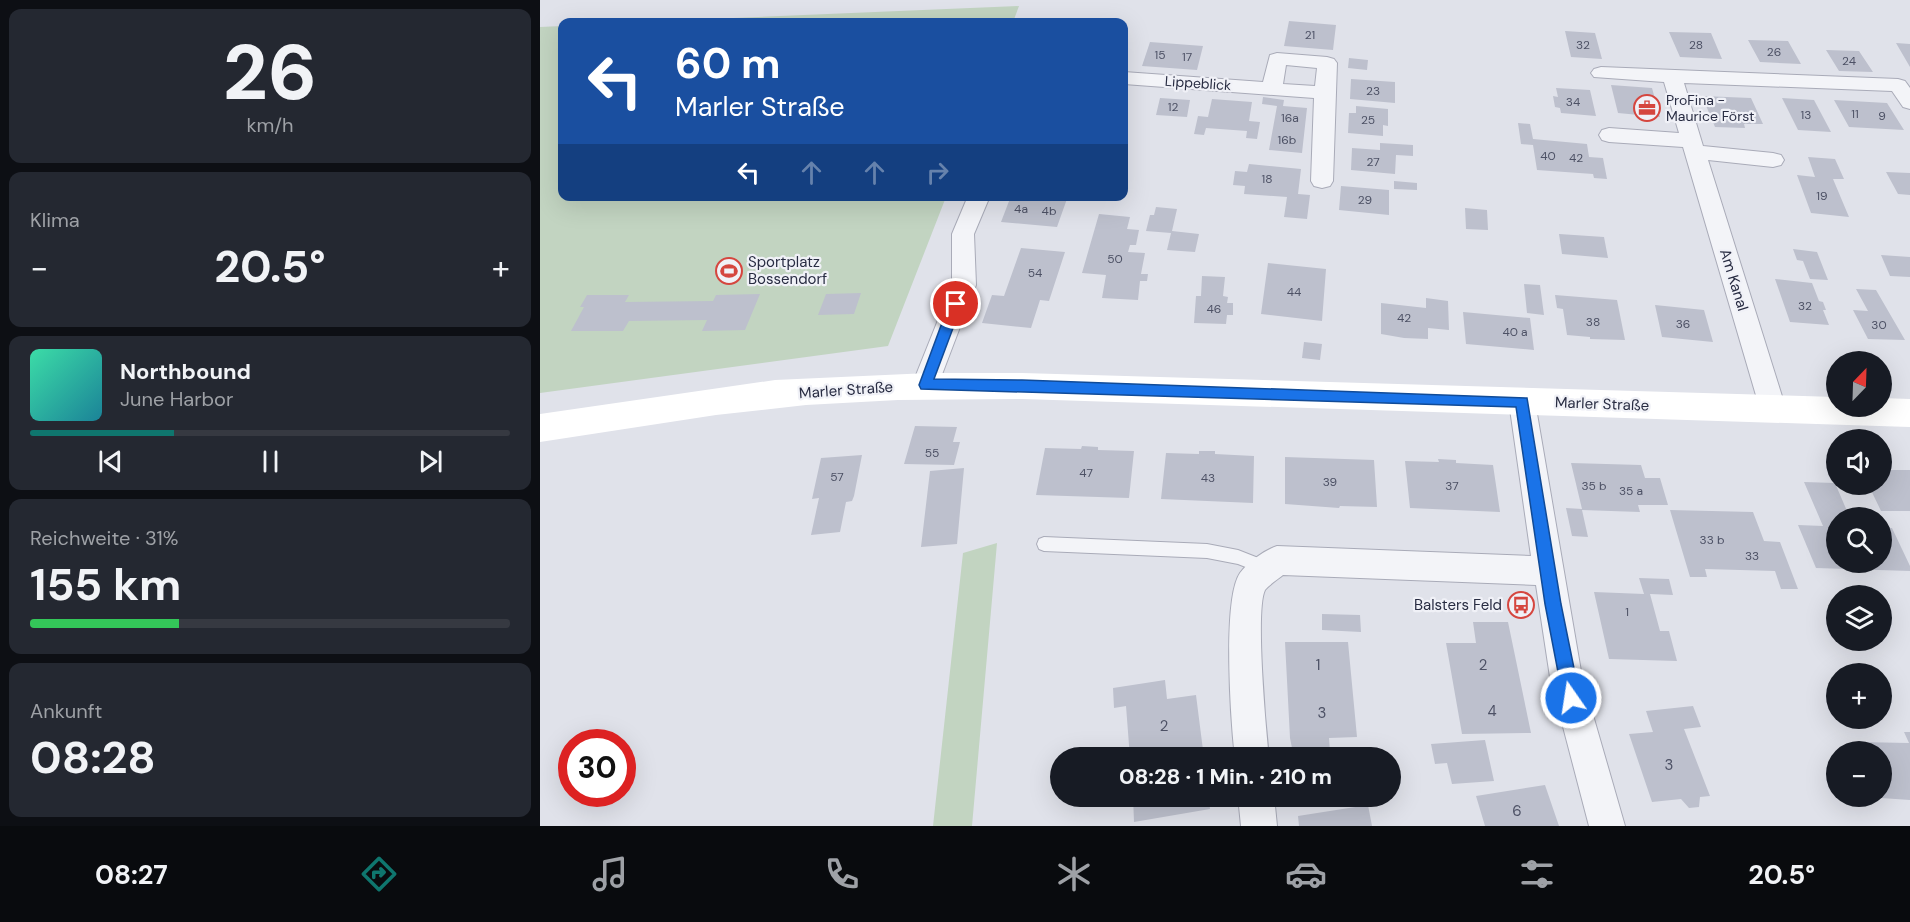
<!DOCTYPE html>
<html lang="de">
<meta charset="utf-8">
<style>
body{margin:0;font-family:"DM Sans",sans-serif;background:#242831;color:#f1f3f6;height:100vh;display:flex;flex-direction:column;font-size:22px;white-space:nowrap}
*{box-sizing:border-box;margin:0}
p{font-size:20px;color:#9ea1a6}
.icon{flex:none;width:33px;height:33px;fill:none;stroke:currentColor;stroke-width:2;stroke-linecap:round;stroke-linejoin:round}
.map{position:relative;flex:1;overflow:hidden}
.details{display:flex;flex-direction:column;gap:9px;padding:9px;background:#0d0f14;width:540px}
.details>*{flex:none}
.hud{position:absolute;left:18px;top:18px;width:570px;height:183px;border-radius:12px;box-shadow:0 6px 24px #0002;background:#1a4fa0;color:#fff;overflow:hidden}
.needle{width:39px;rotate:23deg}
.tools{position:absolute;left:1286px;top:351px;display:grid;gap:12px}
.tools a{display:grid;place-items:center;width:66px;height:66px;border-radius:50%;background:#171b24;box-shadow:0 6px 24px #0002;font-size:30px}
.speed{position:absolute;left:18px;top:729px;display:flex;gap:12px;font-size:30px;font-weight:700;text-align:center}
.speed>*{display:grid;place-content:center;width:78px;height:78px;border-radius:50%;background:#171b24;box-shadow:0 6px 24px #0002;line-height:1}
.speed .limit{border:9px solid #d22;background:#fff;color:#111}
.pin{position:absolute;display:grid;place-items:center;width:51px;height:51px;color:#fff;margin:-26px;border:3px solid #fff;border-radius:50%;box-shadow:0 2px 6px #0007}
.me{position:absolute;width:66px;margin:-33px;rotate:347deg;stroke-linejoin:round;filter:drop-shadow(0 0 4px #0008)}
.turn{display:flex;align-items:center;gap:21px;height:126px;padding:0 18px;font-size:27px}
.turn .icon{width:78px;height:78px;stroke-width:2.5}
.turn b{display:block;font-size:42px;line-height:51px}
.lanes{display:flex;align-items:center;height:57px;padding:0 18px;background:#0003;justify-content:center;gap:30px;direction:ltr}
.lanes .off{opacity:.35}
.big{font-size:45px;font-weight:700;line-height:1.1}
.details .widget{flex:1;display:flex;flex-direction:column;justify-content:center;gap:9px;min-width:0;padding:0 21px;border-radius:12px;background:#242831}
.details .dial{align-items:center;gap:0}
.dial b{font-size:78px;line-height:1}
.song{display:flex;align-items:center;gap:18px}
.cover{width:72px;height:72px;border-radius:9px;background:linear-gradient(135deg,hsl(160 70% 55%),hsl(190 70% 35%))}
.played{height:6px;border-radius:3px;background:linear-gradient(90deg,#0f766e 30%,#363941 30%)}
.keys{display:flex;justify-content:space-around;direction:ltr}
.heat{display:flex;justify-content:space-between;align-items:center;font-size:33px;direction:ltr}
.charge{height:9px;border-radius:4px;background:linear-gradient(90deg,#34c759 31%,#363941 0)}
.trip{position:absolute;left:510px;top:747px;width:351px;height:60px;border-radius:30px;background:#171b24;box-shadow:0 6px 24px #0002;font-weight:700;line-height:60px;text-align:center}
.tabs{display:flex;height:96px;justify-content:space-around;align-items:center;background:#090b0e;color:#9ea1a6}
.tabs .icon{width:42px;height:42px}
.tabs .selected{color:#0f766e}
.tabs b{font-size:27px;color:#f1f3f6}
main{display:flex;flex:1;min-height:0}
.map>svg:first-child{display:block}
.green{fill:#c2d4c1}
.building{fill:#bdc0cd}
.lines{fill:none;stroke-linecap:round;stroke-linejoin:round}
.lane-casing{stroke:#a9abb8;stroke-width:2}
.street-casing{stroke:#a9abb8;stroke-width:2}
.lane{fill:#f3f4f8;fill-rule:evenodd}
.street{fill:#f3f4f8;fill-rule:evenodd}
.secondary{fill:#fff;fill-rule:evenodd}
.route{fill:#1a73e8;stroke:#114b97;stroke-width:1.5}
.labels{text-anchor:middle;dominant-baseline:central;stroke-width:4.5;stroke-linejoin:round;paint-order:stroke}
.number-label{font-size:12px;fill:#4d5165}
.far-street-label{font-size:14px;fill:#282c42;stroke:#f0f1f7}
.far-poi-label{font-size:14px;fill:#282c42;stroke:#f0f1f7;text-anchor:start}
.poi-label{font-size:15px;fill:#282c42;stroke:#f0f1f7;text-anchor:start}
.street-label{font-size:15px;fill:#282c42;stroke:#f0f1f7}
.near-number-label{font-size:15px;fill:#4d5165}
</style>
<main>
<section class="details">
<div class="widget dial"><b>26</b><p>km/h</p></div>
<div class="widget"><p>Klima</p>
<div class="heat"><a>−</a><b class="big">20.5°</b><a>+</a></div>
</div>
<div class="widget">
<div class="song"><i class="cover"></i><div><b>Northbound</b><p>June Harbor</p></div></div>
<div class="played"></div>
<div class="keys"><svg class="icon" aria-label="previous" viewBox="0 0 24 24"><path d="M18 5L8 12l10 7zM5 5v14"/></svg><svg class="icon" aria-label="pause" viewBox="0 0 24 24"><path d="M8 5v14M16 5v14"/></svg><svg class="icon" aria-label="next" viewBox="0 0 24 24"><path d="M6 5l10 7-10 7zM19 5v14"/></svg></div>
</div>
<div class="widget"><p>Reichweite · 31%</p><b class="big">155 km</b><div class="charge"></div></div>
<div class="widget"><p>Ankunft</p><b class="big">08:28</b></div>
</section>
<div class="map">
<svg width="1370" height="826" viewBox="0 0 1370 826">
<rect width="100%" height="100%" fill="#e0e2ea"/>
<path class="green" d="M479 6 473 22H95Z
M22 26V196L406 197 348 346 0 393V27Z
M457 543 432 826H393L423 553Z"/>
<path class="building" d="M749 21 796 25 793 50 744 46Z
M1025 31 1055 33 1062 59 1031 57Z
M1129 32 1171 33 1182 59 1140 57Z
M1208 40 1248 41 1261 64 1220 62Z
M610 42 663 46 657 70 602 66Z
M1356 43 1370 44V67Z
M1286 50 1319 51 1333 72 1299 71Z
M809 58 828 60 827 70 808 68Z
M811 79 855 82V103L810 99Z
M1071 85 1112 88 1120 117 1078 113Z
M1016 88 1050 90 1056 116 1021 113 1020 108 1015 107 1013 96 1018 97Z
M1162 96 1211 98 1223 124H1204L1205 128 1175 127Z
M723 97 744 100 743 106 767 108 762 153 729 150 737 106 722 104Z
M620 98 650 100 647 117 616 115Z
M1242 98 1274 100 1291 132 1258 130Z
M672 99 712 102 709 121 720 122 717 139 706 138 707 131 666 128 664 135 654 134 658 116 668 117Z
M1294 100 1347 103 1364 130 1309 127Z
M816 106 848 109V126L843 125V136L808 133 809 113H816Z
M978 123 990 124 993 139 1047 144 1049 157 1063 158 1067 179 1054 178 1053 174 997 170 993 145 981 144Z
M840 143 873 145V156L856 155 855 174 811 170 812 148 840 150Z
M1268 157 1295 159 1304 179H1293L1309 217 1271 213 1257 175 1275 177Z
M709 164 761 169 758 194 770 195 767 219 744 217 747 197 704 194 705 186 693 185 695 171 707 172Z
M1346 172 1370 173V195L1358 194Z
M854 181 877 183V190L854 189Z
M801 186 849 190V215L799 210Z
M471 196H528L517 227 461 222Z
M616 207 637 209 632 231 659 234 655 252 627 250 631 233 606 231 610 215H614Z
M925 208 947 210 948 230 926 229Z
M559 214 590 217 587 229 599 230 596 245H590L588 252 605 253 601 274H608L607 281H600L598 300 562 298 566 275 542 273Z
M1019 234 1064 237 1068 258 1022 254Z
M481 248 525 252 509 301 500 300 491 328 442 323 452 295 464 296Z
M1253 249 1277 252 1288 280 1270 279 1263 261 1257 260Z
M1341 255 1370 257V277L1350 276Z
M728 263 786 269 782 321 721 314Z
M662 276 685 277 683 296 688 297 687 303H693V315H687L686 324 654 323 656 296H661Z
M1235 279 1272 283 1279 301 1283 302 1286 310H1283L1289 325 1250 322Z
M984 284 1000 285 1004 315 987 313Z
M1316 289 1336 290 1365 340 1328 339 1313 310 1328 311Z
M321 293 314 314 278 315 286 294Z
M220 294 205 330 162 331 167 320 89 321 83 331H31L44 307H40L47 295H89L85 302 173 301 176 295Z
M1015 295 1077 300 1085 340 1050 339V337L1027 335 1023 309 1017 308Z
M886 298 908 301 909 330 888 328V339L864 338 841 334V303L886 308Z
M1115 305 1164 310 1173 342 1122 337Z
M923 312 990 318 994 350 926 344Z
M764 342 782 344 780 360 762 358Z
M375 426 417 427 413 442H420L414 465 364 464Z
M542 446 558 447V450L594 451 589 498 496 495 505 448 541 449Z
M659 451H675V454L714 456 713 503 621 499 626 453 659 454Z
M322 455 314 496 312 501 306 502 300 532 271 535 279 498 272 499 281 458Z
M745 457 834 460 837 507 800 506 799 508 745 504Z
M898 459 916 460V463L953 465 960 512 870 508 865 461 899 462Z
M1031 463 1101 465 1105 478H1120L1128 505H1098L1100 512 1042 510 1048 537 1032 536 1026 508 1042 509Z
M424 468 417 544 381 547 390 471Z
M1341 470H1370V511H1341L1328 484H1341Z
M1264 482 1295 483 1310 518H1296V562H1341V528H1352L1370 566V571L1276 568 1258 525 1283 526Z
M1130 510 1213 512 1224 541 1240 542 1258 589H1241L1235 571 1165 569 1167 577H1150Z
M1099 578 1129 579 1133 595 1110 594 1120 631H1129L1137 661 1069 659 1054 592 1104 594Z
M782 614 820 615 821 632 782 630Z
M933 622H968L991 733 922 734 906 643H936Z
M745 642H808L817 737 789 738 790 752 806 751 807 758H754L750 738Z
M625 680 627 699 656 695 664 758H590L586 706 574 708 573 688Z
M1153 706 1161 727 1144 729 1170 796 1160 797 1159 807 1149 808 1141 799 1112 802 1089 734 1113 732 1106 711Z
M1364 732H1370V800L1341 798V752H1322L1318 742 1369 743Z
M945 740 954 781 912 784 907 763 895 764 891 744Z
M1005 785 1019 826H945L936 796Z
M593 796H668L670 809 594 822Z
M828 805 832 826H759L758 816Z"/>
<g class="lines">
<defs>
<path id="lane" d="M504 537 667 544 698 550 731 563 734 568 731 573 726 575 698 564 667 558 504 551 499 549 497 544 499 539Z"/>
<path id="street" d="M737 53 787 57 794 59 797 63 793 181 790 186 782 188 774 186 771 181 774 98 584 84V72L723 82 730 55ZM746 65 777 68 775 86 743 84Z
M1061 67 1358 79 1365 81 1370 88V109L1363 107 1352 91 1144 83 1163 146 1233 153 1241 155 1244 160 1241 165 1233 167 1168 160 1246 409 1243 417 1233 420 1223 417 1220 409 1143 147 1069 142 1062 140 1059 135 1062 130 1069 128 1139 133 1124 82 1054 77 1051 73 1054 69Z
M428 196H450L434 234 436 285 398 385 394 393 385 396 376 393 372 385 412 285V234Z
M982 391 991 394 995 402 1042 677 1085 826H1049L1010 677 996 585 743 575C738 579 729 585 725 590 715 610 726 730 729 758H695C691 723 682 599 700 573 708 562 725 550 737 546L991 556 969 402 973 394Z
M698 796H734L737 826H701Z"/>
</defs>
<use href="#lane" class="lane-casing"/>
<use href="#street" class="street-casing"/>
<use href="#lane" class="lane"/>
<use href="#street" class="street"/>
<path class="secondary" d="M389 373H482L1296 397V406H1341V398L1370 399V427L482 399 358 400 266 405 176 415 0 442V414L235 380Z"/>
</g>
<path class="route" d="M416 300 422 304 394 379 482 380 987 398 1021 604 1040 698 1037 704 1031 706 1025 704 1023 698 1005 604 976 407 381 389 379 385 409 304Z"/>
<defs>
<symbol id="office-ring" viewBox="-11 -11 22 22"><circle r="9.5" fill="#f0f1f7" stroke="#d5463f" stroke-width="1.5"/><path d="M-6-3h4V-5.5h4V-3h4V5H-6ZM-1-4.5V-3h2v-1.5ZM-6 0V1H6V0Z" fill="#d5463f"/></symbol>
<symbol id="stadium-ring" viewBox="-11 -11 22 22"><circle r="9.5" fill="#f0f1f7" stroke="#d5463f" stroke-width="1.5"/><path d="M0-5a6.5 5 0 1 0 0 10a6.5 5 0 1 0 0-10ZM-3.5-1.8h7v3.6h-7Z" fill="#d5463f"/></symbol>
<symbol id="bus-ring" viewBox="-11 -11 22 22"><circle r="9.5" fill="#f0f1f7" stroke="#d5463f" stroke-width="1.5"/><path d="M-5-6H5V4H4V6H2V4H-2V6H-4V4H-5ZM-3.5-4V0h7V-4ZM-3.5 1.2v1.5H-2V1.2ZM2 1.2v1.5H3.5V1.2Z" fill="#d5463f"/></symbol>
</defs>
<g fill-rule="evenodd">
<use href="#office-ring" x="1092" y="93" width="30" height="30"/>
<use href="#stadium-ring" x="174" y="256" width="30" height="30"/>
<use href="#bus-ring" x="966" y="590" width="30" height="30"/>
</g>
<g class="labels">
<g class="number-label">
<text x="770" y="35">21</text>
<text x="1043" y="45">32</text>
<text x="1156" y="45">28</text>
<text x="1234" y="52">26</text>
<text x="620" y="55">15</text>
<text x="647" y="57">17</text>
<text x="1309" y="61">24</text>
<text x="833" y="91">23</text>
<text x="1033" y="102">34</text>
<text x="633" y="107">12</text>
<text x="1315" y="114">11</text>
<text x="1266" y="115">13</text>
<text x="1342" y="116">9</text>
<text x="750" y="118">16a</text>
<text x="828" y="120">25</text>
<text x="747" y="140">16b</text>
<text x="1008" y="156">40</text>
<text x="1036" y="158">42</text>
<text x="833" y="162">27</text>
<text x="727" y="179">18</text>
<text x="1282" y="196">19</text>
<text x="825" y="200">29</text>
<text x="481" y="209">4a</text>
<text x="509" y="211">4b</text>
<text x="575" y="259">50</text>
<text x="495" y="273">54</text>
<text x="754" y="292">44</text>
<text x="1265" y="306">32</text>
<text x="674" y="309">46</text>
<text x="864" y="318">42</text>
<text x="1053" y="322">38</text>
<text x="1143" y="324">36</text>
<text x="1339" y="325">30</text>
<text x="975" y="332">40 a</text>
<text x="392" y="453">55</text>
<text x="546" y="473">47</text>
<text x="297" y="477">57</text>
<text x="668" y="478">43</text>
<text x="790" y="482">39</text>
<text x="912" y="486">37</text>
<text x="1054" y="486">35 b</text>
<text x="1091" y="491">35 a</text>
<text x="1172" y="540">33 b</text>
<text x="1212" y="556">33</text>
<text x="1087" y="612">1</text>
</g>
<g class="far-street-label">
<text transform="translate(658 83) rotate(4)">Lippeblick</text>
</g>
<g class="far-poi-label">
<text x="1126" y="100">ProFina -<tspan x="1126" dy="16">Maurice Först</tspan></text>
</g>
<g class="poi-label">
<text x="208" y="262">Sportplatz<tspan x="208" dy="17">Bossendorf</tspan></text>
<text x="962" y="605" text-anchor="end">Balsters Feld</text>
</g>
<g class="street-label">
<text transform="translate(1194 280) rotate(73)">Am Kanal</text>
<text transform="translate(306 390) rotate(-4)">Marler Straße</text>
<text transform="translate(1062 404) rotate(2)">Marler Straße</text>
</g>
<g class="near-number-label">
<text x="778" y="665">1</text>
<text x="943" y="665">2</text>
<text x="952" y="711">4</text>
<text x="782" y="713">3</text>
<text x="624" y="726">2</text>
<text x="1129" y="765">3</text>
<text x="977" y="811">6</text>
</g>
</g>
</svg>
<div class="tools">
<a><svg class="needle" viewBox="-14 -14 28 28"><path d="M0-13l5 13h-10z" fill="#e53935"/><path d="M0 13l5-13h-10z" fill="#9ea1a6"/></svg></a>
<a><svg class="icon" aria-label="sound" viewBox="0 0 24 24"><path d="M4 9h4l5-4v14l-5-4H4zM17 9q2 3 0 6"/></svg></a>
<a><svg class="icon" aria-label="search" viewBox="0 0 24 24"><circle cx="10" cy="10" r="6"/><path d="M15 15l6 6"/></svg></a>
<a><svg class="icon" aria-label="layers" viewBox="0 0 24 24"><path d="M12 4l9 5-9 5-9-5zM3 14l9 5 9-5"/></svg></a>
<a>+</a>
<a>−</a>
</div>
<div class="speed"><div class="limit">30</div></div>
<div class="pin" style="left:416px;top:304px;background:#d93025"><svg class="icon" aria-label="arrive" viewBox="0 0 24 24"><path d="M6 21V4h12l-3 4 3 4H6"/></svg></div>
<svg class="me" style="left:1031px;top:698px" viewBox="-20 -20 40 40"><circle r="17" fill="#1a73e8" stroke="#fff" stroke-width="3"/><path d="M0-11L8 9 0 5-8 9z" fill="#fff"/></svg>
<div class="trip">08:28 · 1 Min. · 210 m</div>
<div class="hud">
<div class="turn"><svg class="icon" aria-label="left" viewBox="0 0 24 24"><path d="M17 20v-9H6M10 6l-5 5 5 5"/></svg><div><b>60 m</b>Marler Straße</div></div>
<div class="lanes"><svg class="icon" aria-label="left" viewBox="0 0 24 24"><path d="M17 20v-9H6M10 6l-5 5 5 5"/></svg><svg class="icon off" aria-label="ahead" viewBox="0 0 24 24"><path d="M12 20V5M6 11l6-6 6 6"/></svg><svg class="icon off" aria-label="ahead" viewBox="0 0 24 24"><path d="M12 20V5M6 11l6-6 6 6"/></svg><svg class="icon off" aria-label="right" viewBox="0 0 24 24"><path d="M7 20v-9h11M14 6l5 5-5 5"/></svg></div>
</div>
</div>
</main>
<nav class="tabs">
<b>08:27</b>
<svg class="icon selected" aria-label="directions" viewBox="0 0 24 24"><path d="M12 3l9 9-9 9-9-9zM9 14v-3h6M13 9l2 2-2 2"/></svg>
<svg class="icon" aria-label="music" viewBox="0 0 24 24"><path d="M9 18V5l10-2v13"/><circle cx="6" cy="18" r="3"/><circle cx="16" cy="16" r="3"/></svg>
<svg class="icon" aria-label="phone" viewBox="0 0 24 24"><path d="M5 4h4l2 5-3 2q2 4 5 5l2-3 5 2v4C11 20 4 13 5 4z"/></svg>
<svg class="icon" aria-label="climate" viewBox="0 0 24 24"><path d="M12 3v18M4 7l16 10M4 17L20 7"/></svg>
<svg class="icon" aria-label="car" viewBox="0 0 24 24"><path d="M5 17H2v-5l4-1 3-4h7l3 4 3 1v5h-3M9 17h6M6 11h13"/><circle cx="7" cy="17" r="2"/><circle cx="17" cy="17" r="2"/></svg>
<svg class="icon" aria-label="filters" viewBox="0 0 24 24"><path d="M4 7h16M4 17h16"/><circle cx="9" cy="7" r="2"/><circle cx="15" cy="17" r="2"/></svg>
<b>20.5°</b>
</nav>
